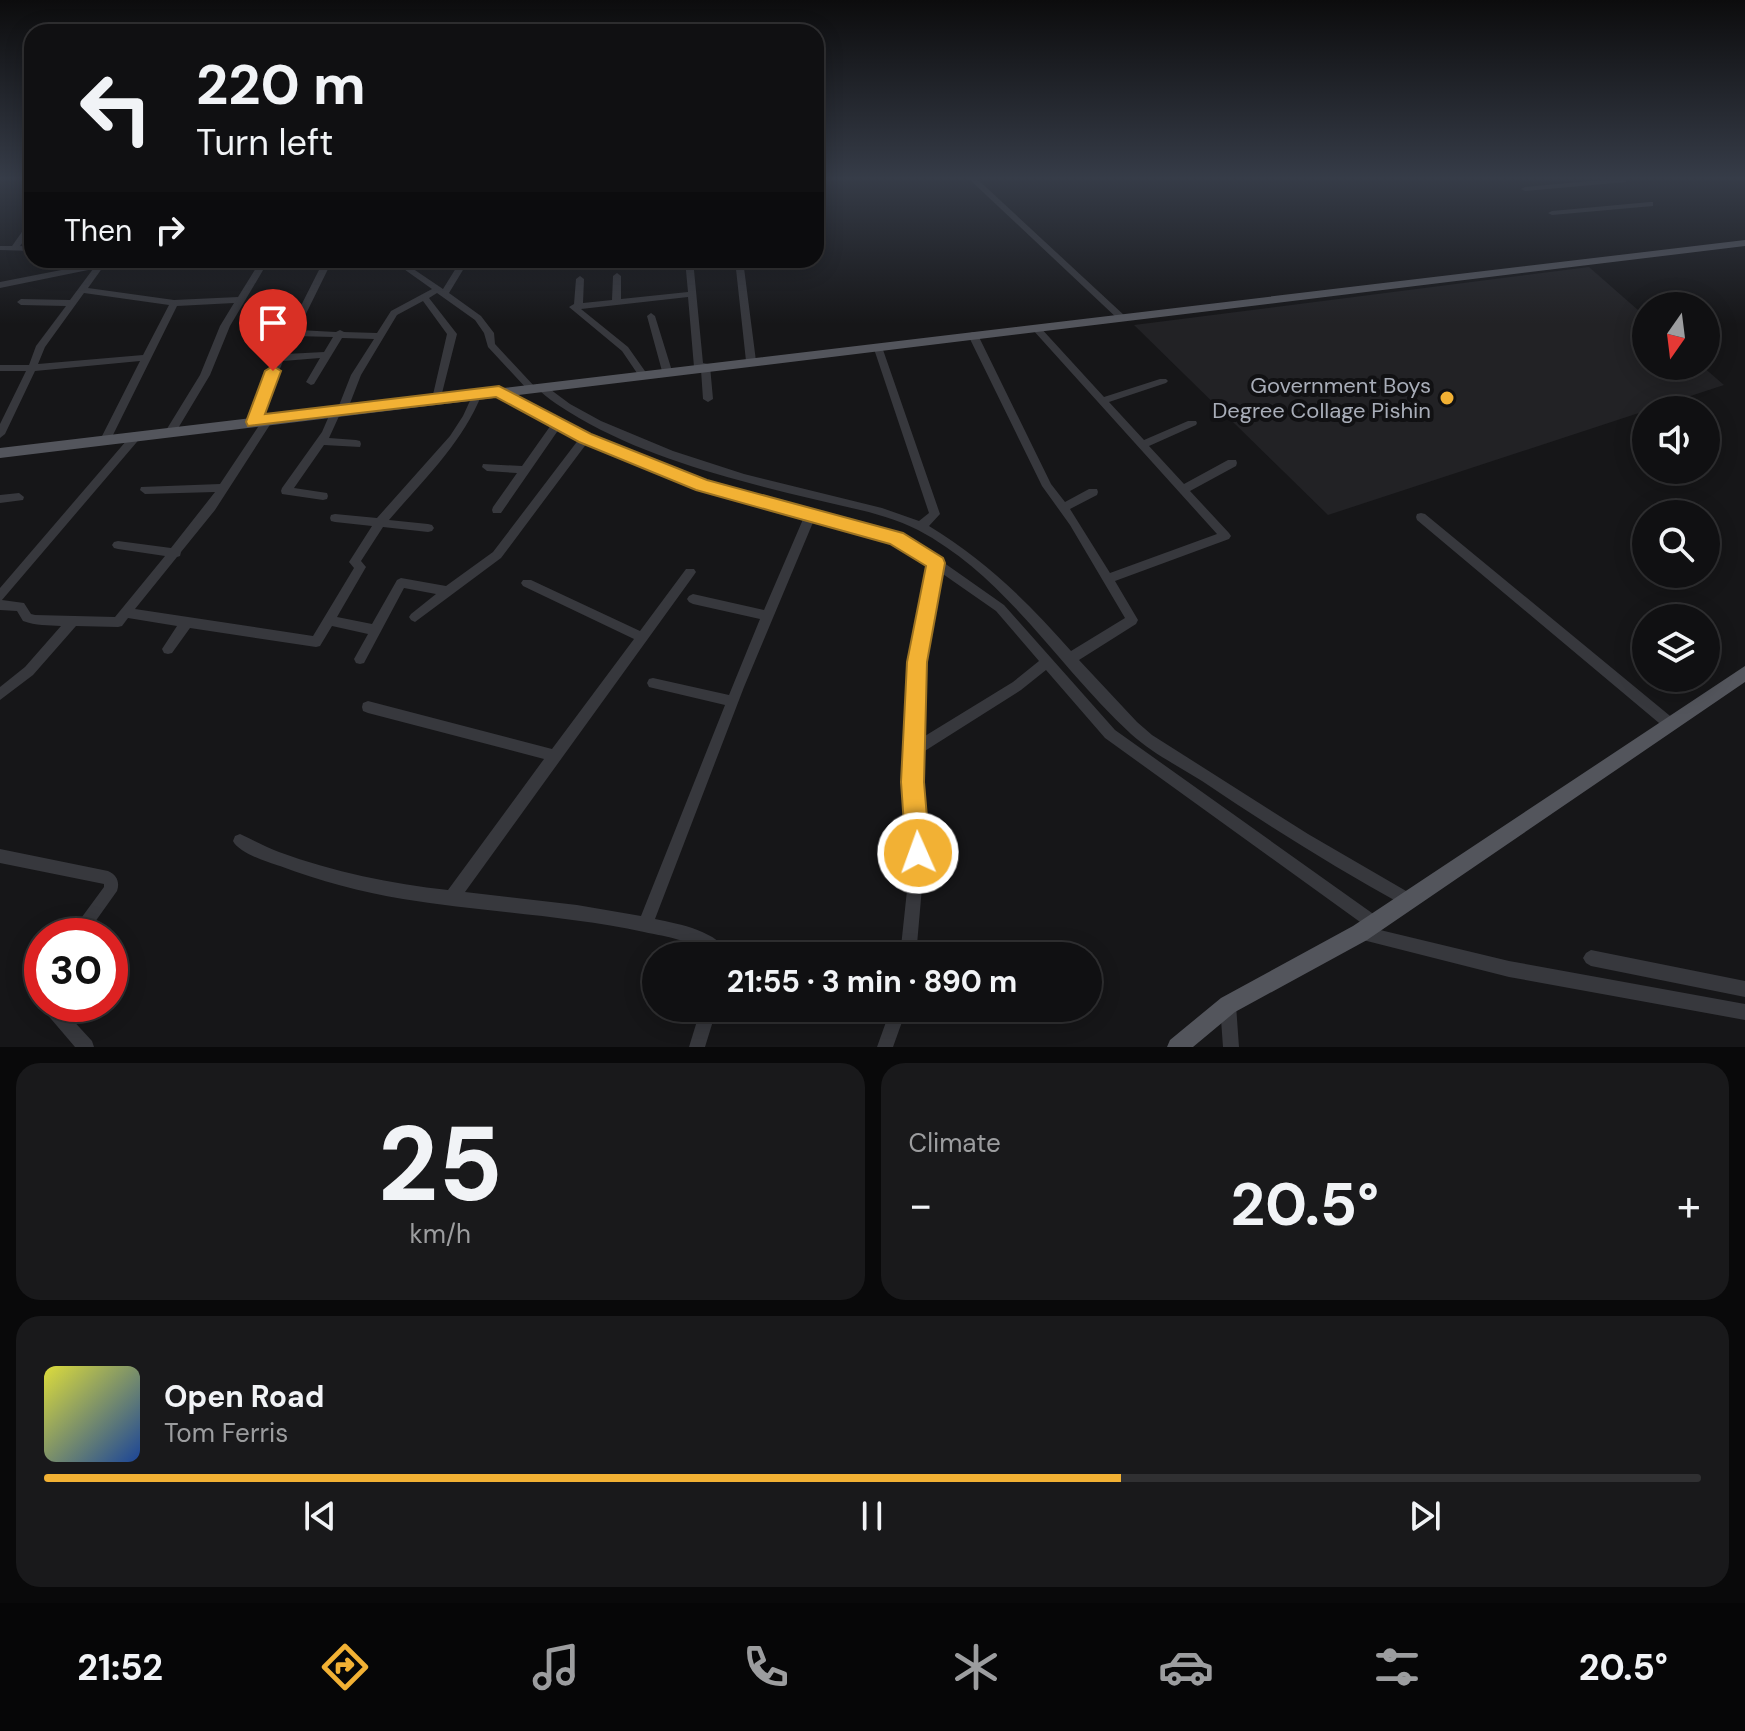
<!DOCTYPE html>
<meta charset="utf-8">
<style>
body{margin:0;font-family:"DM Sans",sans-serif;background:#19191b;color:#f1f3f6;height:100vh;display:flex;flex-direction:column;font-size:30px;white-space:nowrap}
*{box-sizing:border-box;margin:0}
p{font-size:26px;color:#9c9d9f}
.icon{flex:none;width:44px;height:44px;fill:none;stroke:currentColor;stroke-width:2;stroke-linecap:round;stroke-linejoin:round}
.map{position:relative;height:1047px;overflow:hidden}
.side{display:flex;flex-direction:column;gap:16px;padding:16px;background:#09090a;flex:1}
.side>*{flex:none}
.guide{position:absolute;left:24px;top:24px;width:800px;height:244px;border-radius:24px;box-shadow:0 4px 20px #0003,0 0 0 2px #303032;background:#101012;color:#f1f3f6;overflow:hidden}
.needle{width:52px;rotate:194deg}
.tools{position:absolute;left:1632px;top:292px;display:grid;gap:16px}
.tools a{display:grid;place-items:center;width:88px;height:88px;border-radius:50%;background:#101012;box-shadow:0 4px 20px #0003,0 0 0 2px #303032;font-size:40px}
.speed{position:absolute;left:24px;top:918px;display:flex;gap:16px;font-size:40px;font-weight:700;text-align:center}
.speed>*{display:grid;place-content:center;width:104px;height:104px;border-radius:50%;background:#101012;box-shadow:0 4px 20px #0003,0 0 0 2px #303032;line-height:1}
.speed .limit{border:12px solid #d22;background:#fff;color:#111}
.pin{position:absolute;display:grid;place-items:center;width:68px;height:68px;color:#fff;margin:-82px -34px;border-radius:50% 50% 50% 0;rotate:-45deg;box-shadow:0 0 8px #0007}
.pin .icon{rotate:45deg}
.me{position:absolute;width:88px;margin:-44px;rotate:358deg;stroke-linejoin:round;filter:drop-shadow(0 0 6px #0008)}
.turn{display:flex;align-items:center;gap:28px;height:168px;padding:0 40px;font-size:36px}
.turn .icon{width:104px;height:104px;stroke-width:2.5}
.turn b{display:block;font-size:56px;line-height:68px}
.then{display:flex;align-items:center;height:76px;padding:0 40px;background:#0003;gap:16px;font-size:30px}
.big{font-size:60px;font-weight:700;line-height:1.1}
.side .card{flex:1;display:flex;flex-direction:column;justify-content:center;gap:12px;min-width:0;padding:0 28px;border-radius:24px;background:#19191b}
.side .dial{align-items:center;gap:0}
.dial b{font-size:104px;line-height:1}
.song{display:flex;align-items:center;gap:24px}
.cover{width:96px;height:96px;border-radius:12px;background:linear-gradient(135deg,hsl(60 70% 55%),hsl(220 70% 35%))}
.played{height:8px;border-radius:4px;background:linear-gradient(90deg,#f2b134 65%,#303032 65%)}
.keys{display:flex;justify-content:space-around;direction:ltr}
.heat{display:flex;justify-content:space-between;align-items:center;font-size:44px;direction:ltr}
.side .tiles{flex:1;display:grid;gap:16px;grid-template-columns:1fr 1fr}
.card:last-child{grid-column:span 2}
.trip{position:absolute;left:642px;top:942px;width:460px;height:80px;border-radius:40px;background:#101012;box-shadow:0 4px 20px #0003,0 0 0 2px #303032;font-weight:700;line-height:80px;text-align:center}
.tab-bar{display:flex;height:128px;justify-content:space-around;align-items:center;background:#060607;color:#9c9d9f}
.tab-bar .icon{width:56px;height:56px}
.tab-bar .on{color:#f2b134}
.tab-bar b{font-size:36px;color:#f1f3f6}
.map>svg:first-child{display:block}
.built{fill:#222225}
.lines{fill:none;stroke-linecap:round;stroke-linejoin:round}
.minor{fill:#37383d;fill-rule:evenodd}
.major{fill:#53555c;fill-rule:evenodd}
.route{fill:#f2b134;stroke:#9d7322;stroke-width:2}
.poi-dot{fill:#f2b134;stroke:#111113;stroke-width:3}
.labels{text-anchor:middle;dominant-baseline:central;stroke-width:8;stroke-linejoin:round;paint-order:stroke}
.poi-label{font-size:22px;fill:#a8adb8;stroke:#111113;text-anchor:end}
</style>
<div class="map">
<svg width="1745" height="1047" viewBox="0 0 1745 1047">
<rect width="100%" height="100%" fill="#161618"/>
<path class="built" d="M1589 267 1646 317V366H1702L1724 385 1328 515 1134 325Z"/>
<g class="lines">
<path class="minor" d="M967 177H975L1125 316V320H1119Z
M1623 178H1626V182L1525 191 1521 189 1525 187Z
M1650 202H1653V206L1552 215 1548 213 1552 211Z
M29 222H32V230L20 246 32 247V251L0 250V246H12Z
M98 260H106V261L133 260 129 263 103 267 88 288 174 300 238 297 261 260H269L230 326 210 375 174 435H166L165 432 200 375 220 326 234 303 177 306 109 443H101L100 440 140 361 35 371 5 434 0 438V424L26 371H0V365H29L36 346 66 306 21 305 17 302 21 299 70 300 93 269 0 288V282L97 263ZM84 293 169 305 143 355 38 364 45 347Z
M324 260 403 262 443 289 461 260H469L449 293 481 316 494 333 495 344 535 387 530 390 527 389 488 347 484 333 475 320 437 293 429 298 457 334 440 401 437 402 432 399 447 334 423 301 397 315 361 375 347 411 346 413 340 414 329 438 356 440 360 441 361 444 360 447 324 445 294 488 327 493 328 496 327 499 323 500 282 494 281 491 282 488 322 432 332 409 338 408 351 375 374 339 342 338 314 384 311 385 306 382 320 358 283 361 259 422 258 424H250L249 422 268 371ZM331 263 401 267 432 289 391 311 377 333 344 332 340 330 336 332 298 330ZM295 336 333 337 324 352 286 354Z
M552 260H569L568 262 553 263Z
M685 260H693L703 363 708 364 710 366 713 399 708 402 703 399 701 370 696 369 694 367 688 297 581 309 628 347 647 374 642 377 639 376 622 351 569 307 574 304 576 279 580 276 584 279 583 303 612 300 613 276 617 273 621 276V299L688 292Z
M735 260H743L756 361 751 364 746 361Z
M651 313 655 316 672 371 670 373H664L662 371 647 316Z
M1036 325 1039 326 1104 397 1160 379H1166L1168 381 1166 383 1109 402 1144 440 1188 421H1196L1197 423 1196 425 1149 446 1184 484 1228 460H1236L1237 463 1236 466 1190 491 1229 533 1231 536 1229 539 1115 581 1138 620 1136 624 1079 660 1137 722 1152 735 1308 834 1413 895 1415 900 1413 905 1408 907 1403 905C1334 867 1267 825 1202 781 1178 766 1152 753 1131 734 1058 667 1007 577 918 530 885 513 848 508 813 499 734 480 650 459 579 418 564 409 547 399 535 386L537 384H543L570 404 601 421 673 451 744 474 882 508 919 521 929 513 873 346 875 344H881L940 514 929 526C985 560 1028 602 1071 651L1125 618 1070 525 1042 486 968 335 970 333 973 332 978 335 1051 484 1065 502 1089 489H1097L1098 492 1097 495 1070 509 1110 573 1217 534 1033 330 1031 328Z
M499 388 512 398 589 435 706 482 900 535 940 560 1004 605 1115 730 1379 918 1381 923 1379 928 1376 929 1509 961 1745 1004V1020L1509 977 1355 938 1353 933 1355 928 1360 926 1367 927 1105 738 1046 670 1021 690 920 754 919 782 925 853 916 956H900L911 853 905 782 911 662 930 565 893 541 814 520 744 687 655 919C680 924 718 931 731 956H712C693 940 667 937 644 932 565 915 483 912 403 899 361 892 320 881 280 866 267 862 239 853 233 841L235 836 240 834C253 840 266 847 279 852 334 872 391 884 448 890L544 759 368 713 363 711 362 707 363 703 368 701 552 749 634 639 523 586 521 583 523 580H531L640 631 686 569H694L696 572 694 575 465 892 577 905 641 916 725 705 653 688 649 687 647 683 649 679 653 678 729 695 760 619 693 604 689 602 687 599 689 596 693 594 764 610 804 517 699 488 587 443 501 558 415 622 411 620 409 617 411 614 436 594 404 588 364 663 360 664 356 663 354 659 368 634 332 626 320 646 316 647 190 628 172 653 168 654 164 653 162 649 177 626 128 618 122 626 118 627 76 626 33 675 0 700V687L25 667 61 626C48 625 36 626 23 621L17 611 0 610V588L133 433 137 432 142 436 2 600 24 603 31 614 35 615 115 617 165 556 118 549 114 548 112 545 114 542 118 541 171 548 215 492 145 494 140 490 141 487 220 484 264 418 268 417 273 420 215 510 181 552 180 556 177 557 135 609 313 636 354 568 349 562 372 526 335 522 331 521 330 518 331 515 335 514 377 518 450 436 463 416 474 392H480L482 394C461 445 424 479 389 520L428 524 432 525 434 528 432 531 428 532 383 527 361 561 366 567 337 617 372 624 397 580 401 578 446 586 493 552 579 439 559 429 501 513H493L492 510 493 507 517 473 487 471 482 467 483 464 522 466 551 425 506 402 494 391ZM940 572 996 611 1039 661 1013 682 920 739 923 662Z
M19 493 24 497 23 500 0 503V495Z
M1421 513 1425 514 1675 720 1676 724 1675 728 1670 730 1665 728 1417 520 1416 517 1417 514Z
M0 849 108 871C117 875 120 882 117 891L85 936H68L104 887V884L0 863Z
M1591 950 1745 981V997L1591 966 1586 963 1583 958 1586 953Z
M42 965V1004H58L92 1041 94 1047H75L40 1006 36 1005 26 986 37 968Z
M1228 997 1234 999 1236 1005 1239 1047H1223L1220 1005 1222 999Z
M701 1008H717L705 1047H689Z
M891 1008H907L893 1047H877Z"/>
<path class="major" d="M1745 240V246L0 458V448Z
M1745 666V682L1367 940 1235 1012 1193 1047H1167L1170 1040 1221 998 1353 926Z"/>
</g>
<linearGradient id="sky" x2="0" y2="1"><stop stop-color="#0c0c0d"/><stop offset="0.55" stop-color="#363c48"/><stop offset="1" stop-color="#363c48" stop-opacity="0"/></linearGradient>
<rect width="1745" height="324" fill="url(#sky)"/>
<path class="route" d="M273 366 281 371 265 414 499 386 591 434 707 480 903 533 943 558 945 563 927 662 924 782 930 853 926 861 918 864 909 861 906 853 901 782 907 662 926 566 890 544 696 490 579 442 496 397 248 426 246 422 265 371Z"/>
<circle class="poi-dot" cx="1447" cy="398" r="8"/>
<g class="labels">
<g class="poi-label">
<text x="1431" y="385">Government Boys<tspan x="1431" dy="25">Degree Collage Pishin</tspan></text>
</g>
</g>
</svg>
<div class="tools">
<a><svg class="needle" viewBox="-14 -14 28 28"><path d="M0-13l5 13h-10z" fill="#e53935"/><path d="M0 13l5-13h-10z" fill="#9c9d9f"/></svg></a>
<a><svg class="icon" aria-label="sound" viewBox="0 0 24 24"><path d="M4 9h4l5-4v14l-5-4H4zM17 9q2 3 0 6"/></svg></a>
<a><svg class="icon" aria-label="search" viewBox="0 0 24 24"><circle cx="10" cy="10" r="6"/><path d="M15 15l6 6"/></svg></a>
<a><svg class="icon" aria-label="layers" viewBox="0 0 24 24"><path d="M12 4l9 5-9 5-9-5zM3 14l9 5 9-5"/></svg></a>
</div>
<div class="speed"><div class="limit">30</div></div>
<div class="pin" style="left:273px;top:371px;background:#d93025"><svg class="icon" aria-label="arrive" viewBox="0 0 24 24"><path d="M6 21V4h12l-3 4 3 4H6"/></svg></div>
<svg class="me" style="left:918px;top:853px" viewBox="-20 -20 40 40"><circle r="17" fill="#f2b134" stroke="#fff" stroke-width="3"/><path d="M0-11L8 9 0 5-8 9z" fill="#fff"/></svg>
<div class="trip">21:55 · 3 min · 890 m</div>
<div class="guide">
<div class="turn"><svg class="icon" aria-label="left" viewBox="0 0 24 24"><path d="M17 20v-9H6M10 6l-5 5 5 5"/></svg><div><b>220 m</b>Turn left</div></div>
<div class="then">Then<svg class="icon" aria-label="right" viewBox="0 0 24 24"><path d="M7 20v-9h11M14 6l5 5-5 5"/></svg></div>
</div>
</div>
<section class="side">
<div class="tiles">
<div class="card dial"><b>25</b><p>km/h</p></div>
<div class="card"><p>Climate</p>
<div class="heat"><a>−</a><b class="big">20.5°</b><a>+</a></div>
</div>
<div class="card">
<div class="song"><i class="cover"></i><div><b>Open Road</b><p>Tom Ferris</p></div></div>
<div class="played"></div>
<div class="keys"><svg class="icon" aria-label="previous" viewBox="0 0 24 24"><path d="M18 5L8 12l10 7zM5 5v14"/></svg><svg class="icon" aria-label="pause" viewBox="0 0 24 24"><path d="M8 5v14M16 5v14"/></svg><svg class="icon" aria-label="next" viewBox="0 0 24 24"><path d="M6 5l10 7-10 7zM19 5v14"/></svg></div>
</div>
</div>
</section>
<nav class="tab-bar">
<b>21:52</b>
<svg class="icon on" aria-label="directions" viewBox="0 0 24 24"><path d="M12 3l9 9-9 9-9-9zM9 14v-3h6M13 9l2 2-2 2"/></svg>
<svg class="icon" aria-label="music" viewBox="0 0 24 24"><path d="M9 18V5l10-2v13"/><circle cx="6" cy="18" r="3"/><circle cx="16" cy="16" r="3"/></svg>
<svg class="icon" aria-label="phone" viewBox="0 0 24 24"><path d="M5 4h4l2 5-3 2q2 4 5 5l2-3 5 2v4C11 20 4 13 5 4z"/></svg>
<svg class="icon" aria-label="climate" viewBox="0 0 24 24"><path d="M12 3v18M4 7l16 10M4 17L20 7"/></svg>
<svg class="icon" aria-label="car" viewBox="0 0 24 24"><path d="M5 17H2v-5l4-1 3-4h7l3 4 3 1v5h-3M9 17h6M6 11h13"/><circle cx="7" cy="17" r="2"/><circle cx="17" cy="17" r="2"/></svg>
<svg class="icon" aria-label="filters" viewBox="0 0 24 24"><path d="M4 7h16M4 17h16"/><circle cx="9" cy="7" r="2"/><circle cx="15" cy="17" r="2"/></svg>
<b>20.5°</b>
</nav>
